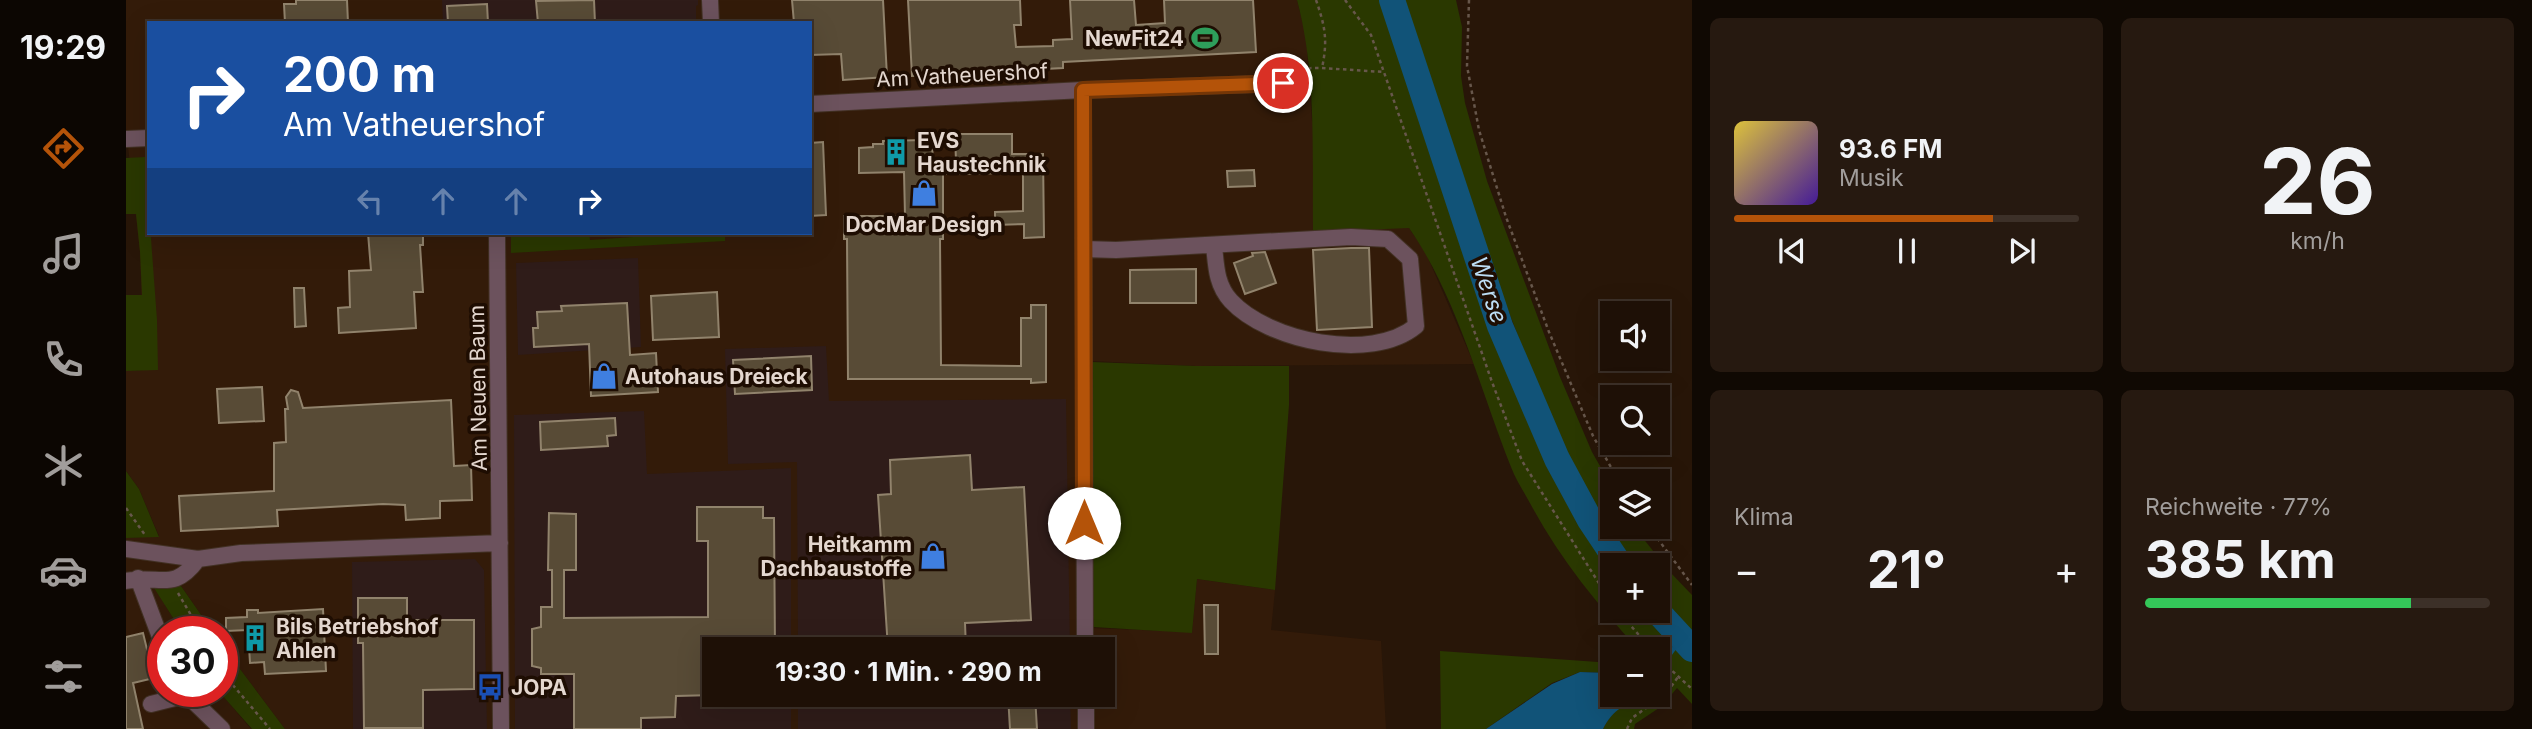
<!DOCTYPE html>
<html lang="de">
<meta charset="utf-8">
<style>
body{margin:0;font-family:Inter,sans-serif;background:#261910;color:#f1f3f6;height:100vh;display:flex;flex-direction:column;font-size:26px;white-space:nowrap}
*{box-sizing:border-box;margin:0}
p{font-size:23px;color:#a19d9b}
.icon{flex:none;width:38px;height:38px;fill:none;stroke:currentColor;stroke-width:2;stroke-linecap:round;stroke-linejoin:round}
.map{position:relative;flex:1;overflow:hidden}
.sheet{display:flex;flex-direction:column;gap:18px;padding:18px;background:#100903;width:840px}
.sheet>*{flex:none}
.banner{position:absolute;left:21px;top:21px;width:665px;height:214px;border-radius:0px;box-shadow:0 7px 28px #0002,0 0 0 2px #3c3028;background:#1a4fa0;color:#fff;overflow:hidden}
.tools{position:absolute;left:1474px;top:301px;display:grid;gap:14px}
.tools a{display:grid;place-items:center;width:70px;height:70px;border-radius:0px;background:#1e1006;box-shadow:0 7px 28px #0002,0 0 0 2px #3c3028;font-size:35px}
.speed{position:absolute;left:21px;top:616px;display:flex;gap:14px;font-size:35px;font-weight:700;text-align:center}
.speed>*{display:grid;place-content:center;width:91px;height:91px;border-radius:50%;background:#1e1006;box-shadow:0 7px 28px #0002,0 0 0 2px #3c3028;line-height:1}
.speed .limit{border:10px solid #d22;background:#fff;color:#111}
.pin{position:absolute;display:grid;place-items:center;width:60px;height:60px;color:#fff;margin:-30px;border:4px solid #fff;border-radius:50%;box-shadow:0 2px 7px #0007}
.me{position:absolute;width:77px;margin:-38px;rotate:0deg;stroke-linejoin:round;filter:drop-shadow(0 0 5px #0008)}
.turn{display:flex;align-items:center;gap:24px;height:147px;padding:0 21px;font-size:32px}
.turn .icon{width:91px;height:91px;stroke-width:2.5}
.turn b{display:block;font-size:49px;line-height:60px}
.lanes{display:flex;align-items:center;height:66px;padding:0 21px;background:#0003;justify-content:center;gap:35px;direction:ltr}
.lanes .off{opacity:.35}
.big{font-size:52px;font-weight:700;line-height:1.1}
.sheet .card{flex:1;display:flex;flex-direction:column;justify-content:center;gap:10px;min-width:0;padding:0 24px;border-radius:10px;background:#261910}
.sheet .dial{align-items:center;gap:0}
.dial b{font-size:91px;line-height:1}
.song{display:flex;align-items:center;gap:21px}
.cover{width:84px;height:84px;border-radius:10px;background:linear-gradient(135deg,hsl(50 70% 55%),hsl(260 70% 35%))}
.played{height:7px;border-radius:4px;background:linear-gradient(90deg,#b45309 75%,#3c3028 75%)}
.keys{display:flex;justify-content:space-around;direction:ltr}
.heat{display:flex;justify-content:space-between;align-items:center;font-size:38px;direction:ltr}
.charge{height:10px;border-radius:5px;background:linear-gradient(90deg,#34c759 77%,#3c3028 0)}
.sheet .tiles{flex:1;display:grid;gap:18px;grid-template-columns:repeat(2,1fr)}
.trip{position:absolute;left:576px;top:637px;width:413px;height:70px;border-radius:0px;background:#1e1006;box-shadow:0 7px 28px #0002,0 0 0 2px #3c3028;font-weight:700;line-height:70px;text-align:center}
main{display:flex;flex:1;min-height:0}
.menu{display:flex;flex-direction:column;width:126px;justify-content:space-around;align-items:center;background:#0c0602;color:#a19d9b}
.menu .icon{width:49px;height:49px}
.menu .on{color:#b45309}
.menu b{font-size:32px;color:#f1f3f6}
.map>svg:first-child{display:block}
.built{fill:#331b09;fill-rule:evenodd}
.industrial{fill:#2f1c19}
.green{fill:#2a3800}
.water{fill:#115378}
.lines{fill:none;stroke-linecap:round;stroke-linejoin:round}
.stream{stroke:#115378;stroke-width:4.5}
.river{stroke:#115378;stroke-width:26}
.building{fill:#584b36;stroke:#91836c;stroke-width:2}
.minor-casing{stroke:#423124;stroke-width:18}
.path{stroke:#67574b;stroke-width:2.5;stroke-dasharray:3.5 3.5;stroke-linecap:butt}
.minor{stroke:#6c525d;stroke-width:16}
.route-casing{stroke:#753606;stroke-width:18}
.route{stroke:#b45309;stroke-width:12}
.labels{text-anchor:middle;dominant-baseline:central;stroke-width:7;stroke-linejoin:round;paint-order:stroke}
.poi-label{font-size:21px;font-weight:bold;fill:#e4d7cf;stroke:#1e0d02;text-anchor:start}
.street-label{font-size:21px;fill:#e4d7cf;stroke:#1e0d02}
.water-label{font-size:23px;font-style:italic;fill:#bcddf4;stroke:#1e0d02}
</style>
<main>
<nav class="menu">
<b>19:29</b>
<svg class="icon on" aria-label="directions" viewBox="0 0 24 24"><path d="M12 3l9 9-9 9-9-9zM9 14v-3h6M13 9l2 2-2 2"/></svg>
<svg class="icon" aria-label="music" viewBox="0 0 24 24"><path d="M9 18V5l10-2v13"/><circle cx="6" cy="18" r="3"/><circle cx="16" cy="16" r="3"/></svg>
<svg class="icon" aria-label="phone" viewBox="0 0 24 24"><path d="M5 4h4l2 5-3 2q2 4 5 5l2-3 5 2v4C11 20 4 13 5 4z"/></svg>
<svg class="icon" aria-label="climate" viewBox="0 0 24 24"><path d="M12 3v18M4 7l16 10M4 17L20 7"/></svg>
<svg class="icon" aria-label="car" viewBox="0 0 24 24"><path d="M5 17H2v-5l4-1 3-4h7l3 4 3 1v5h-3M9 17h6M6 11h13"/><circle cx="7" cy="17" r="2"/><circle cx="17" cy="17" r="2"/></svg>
<svg class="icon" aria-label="filters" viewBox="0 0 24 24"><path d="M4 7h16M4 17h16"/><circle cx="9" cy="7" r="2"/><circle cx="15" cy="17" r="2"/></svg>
</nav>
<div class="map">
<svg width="1566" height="729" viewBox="0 0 1566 729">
<rect width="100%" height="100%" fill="#281608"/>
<path class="built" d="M0 0H1171L1180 35 1186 121 1283 228 1299 251 1348 364 1070 366 966 361V628L1066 632 1071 579 1149 590 1145 630 1255 641 1260 729H159L96 645V632H87L55 586 29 589 56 632H37V691H93L125 729H0V538L33 536 13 489 0 471V371L18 370 14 252 0 129ZM23 23H684V233H23ZM588 649H976V695H588Z"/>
<path class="industrial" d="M316 0H572V5L570 6V23H317Z
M512 258 515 347 392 355 390 263Z
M700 346 703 401 940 399 944 649H672L671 462 602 464 599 349Z
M518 411 521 474 665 468V649H588V695H665V729H389L388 415Z
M349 559 358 570 361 729H227L226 562Z
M672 695H944L945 729H672Z"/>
<path class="green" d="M1171 0H1330L1336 27 1335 76 1339 103 1361 181 1434 377 1466 452 1486 487V527H1508L1544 572 1566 595V638L1531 600V565H1503L1472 518 1440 458 1371 282 1293 59 1281 62 1372 338 1423 464 1459 528 1486 567V611H1522L1566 657V704L1551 688 1536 706 1509 724 1508 729H1477C1487 708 1507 695 1531 695V649H1512C1471 604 1434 559 1405 505 1398 492 1390 480 1385 467 1354 389 1331 297 1283 228L1187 232C1186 154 1191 75 1171 0Z
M19 157 31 320 32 370 0 371V295H16L14 252 10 214H0V158Z
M385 233H463L464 240 565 233H599V241L385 253Z
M966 362 1070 366H1163V405L1149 590 1071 579 1066 633 967 627Z
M0 471 13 489 33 537 0 538Z
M55 586 87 632H56L28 588Z
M96 645 159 729H126L95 694Z
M1314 651 1486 663V673L1454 672 1426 683 1360 729H1315Z"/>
<path class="water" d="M1454 672 1486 673V695H1520C1500 704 1487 709 1477 729H1360L1426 684Z"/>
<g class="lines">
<path class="stream" d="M1531 672 1549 647 1551 634"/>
<path class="river" d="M1266 0 1374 326 1431 459 1464 520 1494 565
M1531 611 1566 649"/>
</g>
<path class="building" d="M170 0H221L222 23H159L158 4H170Z
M468 0 469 23H412L410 1Z
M666 0H757L761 77 717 80 715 54 684 55V23H668Z
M782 0H894L895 25H888L890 47 927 46V40L946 39 944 0H1008L1010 25 1039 23 1038 0H1127L1130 52 937 62V68L786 76Z
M361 4 362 23H322L321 6Z
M829 134H886V154H917L918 237 898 238V224L869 225V212L897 211V173L817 174V239H814L815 365 895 366V318H905V305H920V382L905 383V379H722L721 239H718V216H779L778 172 733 173V148L747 147V144H757V141L798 140V146L806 145 807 161H830Z
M697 142 700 215 684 216V143Z
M1128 170 1129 186 1102 187 1101 171Z
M242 233H297V245H294L297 292H288L290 328 213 333 212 308 224 307 223 271 245 270Z
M1225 248H1243L1246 327 1191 330 1187 250Z
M1139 252 1150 283 1119 294 1108 263 1127 256 1126 253Z
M1070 269V303H1004V270Z
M168 288H178L180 326 169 327Z
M591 292 593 337 527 340 525 296Z
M501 303 504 355 530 353 532 392 465 396 463 344 408 347 407 328H412L411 312 436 311 435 306Z
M685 356 686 390 609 394 607 360Z
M136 387 138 421 93 423 91 389Z
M165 390 172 392 177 408 325 400 328 466 345 465 346 500 314 501V518L280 520 279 505 257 504 151 510 152 526 55 531 53 496 148 491V443L160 442 159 409H162L160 397Z
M489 418 490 435 481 436 482 446 415 450 414 422Z
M844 455 846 490 898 487 905 620 839 623 840 649H762L752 495 765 494 764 460Z
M571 507H637V518H648L649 649H588V695L550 696 549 717 515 718V729H448V674H415V668L406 666V629L415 627V607H426V570H422L423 513 450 514V570H438V618L582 617V541H571Z
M232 598H281V620H348V689L297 690V728H238L237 643H232Z
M1078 605H1092V654H1079Z
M197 609 200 671 139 674 138 662 124 663 122 630 100 631V618L121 617V610H132V613Z
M17 633 28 678 7 683 17 729H0V637Z
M882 695H909L911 729H884Z"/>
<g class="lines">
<defs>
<path id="minor" d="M584 0 585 23
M957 90 959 649
M684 104 957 90 1157 83
M0 139 23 138
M371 233 375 729
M958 249 990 250 1225 237 1262 239 1284 259 1290 326C1245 363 1142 341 1105 301 1090 285 1090 265 1088 245
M0 549 72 559 115 553 374 543
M12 578 37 645
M0 581C35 574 47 593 72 559
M61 695 96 729
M960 695V729
M25 704 61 695 59 691"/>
</defs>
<use href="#minor" class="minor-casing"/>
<path class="path" d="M1190 0C1199 26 1202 40 1196 68
M1219 0 1245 35 1366 382 1396 461 1486 604
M1343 0 1341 66 1353 130 1380 217 1423 332 1467 436 1493 481
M1170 76 1185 68H1196L1258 72
M0 508 19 535
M1523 527 1566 585
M52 593 75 632
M1492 611 1525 649
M1531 657 1566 689
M96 667 106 684 144 729
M1501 729 1506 718 1540 694 1552 677"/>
<use href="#minor" class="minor"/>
</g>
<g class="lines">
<defs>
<path id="route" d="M958 523 957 90 1157 83"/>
</defs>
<use href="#route" class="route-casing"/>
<use href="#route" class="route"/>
</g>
<defs>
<symbol id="stadium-bare" viewBox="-9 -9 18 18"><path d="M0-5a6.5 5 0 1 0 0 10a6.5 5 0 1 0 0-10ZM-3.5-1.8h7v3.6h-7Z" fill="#2e9e5b" stroke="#1e0d02" stroke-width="2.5" paint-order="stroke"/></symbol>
<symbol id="building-bare" viewBox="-9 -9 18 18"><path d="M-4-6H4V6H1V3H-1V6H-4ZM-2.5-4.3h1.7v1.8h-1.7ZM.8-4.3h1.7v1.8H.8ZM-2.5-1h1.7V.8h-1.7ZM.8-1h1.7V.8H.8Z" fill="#0f9aa8" stroke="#1e0d02" stroke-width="2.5" paint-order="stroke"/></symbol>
<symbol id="shop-bare" viewBox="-9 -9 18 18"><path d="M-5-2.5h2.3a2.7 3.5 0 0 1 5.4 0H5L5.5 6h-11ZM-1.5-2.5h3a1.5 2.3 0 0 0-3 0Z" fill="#3f7fe0" stroke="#1e0d02" stroke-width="2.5" paint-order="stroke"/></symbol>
<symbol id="bus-bare" viewBox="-9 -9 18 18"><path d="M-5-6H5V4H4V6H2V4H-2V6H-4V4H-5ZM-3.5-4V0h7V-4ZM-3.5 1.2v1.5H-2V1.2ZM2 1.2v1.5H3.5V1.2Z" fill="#1a4fb4" stroke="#1e0d02" stroke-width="2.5" paint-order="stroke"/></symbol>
</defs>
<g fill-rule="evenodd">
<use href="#stadium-bare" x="1060" y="19" width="38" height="38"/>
<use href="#building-bare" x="751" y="133" width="38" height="38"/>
<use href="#shop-bare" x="779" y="174" width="38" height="38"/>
<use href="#shop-bare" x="459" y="357" width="38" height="38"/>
<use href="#shop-bare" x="788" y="537" width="38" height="38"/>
<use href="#building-bare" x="110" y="619" width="38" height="38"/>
<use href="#bus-bare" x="345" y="668" width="38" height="38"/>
</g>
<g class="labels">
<g class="poi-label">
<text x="1058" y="38" text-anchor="end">NewFit24</text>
<text x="791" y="140">EVS<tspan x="791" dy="24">Haustechnik</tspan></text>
<text x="798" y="224" text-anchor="middle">DocMar Design</text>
<text x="499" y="376">Autohaus Dreieck</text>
<text x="786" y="544" text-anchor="end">Heitkamm<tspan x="786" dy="24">Dachbaustoffe</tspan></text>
<text x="150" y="626">Bils Betriebshof<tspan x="150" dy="24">Ahlen</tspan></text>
<text x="385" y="687">JOPA</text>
</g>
<g class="street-label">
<text transform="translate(836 75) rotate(-3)">Am Vatheuershof</text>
<text transform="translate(352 388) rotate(-91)">Am Neuen Baum</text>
</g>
<g class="water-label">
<text transform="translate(1363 290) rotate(71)">Werse</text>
</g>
</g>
</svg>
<div class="tools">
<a><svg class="icon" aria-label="sound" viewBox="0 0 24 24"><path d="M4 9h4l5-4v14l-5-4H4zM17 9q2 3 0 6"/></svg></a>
<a><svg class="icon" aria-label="search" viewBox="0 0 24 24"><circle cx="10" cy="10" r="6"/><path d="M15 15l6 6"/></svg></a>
<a><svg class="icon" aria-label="layers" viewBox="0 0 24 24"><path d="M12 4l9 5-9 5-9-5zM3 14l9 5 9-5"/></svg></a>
<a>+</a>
<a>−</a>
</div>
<div class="speed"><div class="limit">30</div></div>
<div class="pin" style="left:1157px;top:83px;background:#d93025"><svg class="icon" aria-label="arrive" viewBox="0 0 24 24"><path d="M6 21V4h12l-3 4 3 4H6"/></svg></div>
<svg class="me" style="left:958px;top:523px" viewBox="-20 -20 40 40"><circle r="19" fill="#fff"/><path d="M0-13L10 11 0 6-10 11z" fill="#b45309"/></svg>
<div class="trip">19:30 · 1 Min. · 290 m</div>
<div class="banner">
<div class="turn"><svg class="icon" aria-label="right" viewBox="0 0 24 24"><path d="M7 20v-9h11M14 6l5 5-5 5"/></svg><div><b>200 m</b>Am Vatheuershof</div></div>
<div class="lanes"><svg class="icon off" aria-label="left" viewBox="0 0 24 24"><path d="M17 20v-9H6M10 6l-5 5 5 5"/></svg><svg class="icon off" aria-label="ahead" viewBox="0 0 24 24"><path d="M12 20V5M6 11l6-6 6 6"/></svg><svg class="icon off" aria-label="ahead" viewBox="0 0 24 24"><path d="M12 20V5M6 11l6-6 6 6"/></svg><svg class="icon" aria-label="right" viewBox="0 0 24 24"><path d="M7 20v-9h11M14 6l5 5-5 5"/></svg></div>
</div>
</div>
<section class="sheet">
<div class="tiles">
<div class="card">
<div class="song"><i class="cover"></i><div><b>93.6 FM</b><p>Musik</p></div></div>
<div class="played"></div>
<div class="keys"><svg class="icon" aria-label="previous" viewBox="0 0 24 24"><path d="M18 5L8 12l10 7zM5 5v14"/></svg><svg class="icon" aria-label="pause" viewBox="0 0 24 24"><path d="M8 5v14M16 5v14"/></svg><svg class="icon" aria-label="next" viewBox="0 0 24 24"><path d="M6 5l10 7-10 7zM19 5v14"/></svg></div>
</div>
<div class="card dial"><b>26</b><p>km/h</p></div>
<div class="card"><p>Klima</p>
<div class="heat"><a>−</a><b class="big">21°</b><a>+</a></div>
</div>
<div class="card"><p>Reichweite · 77%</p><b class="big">385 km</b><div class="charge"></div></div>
</div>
</section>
</main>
